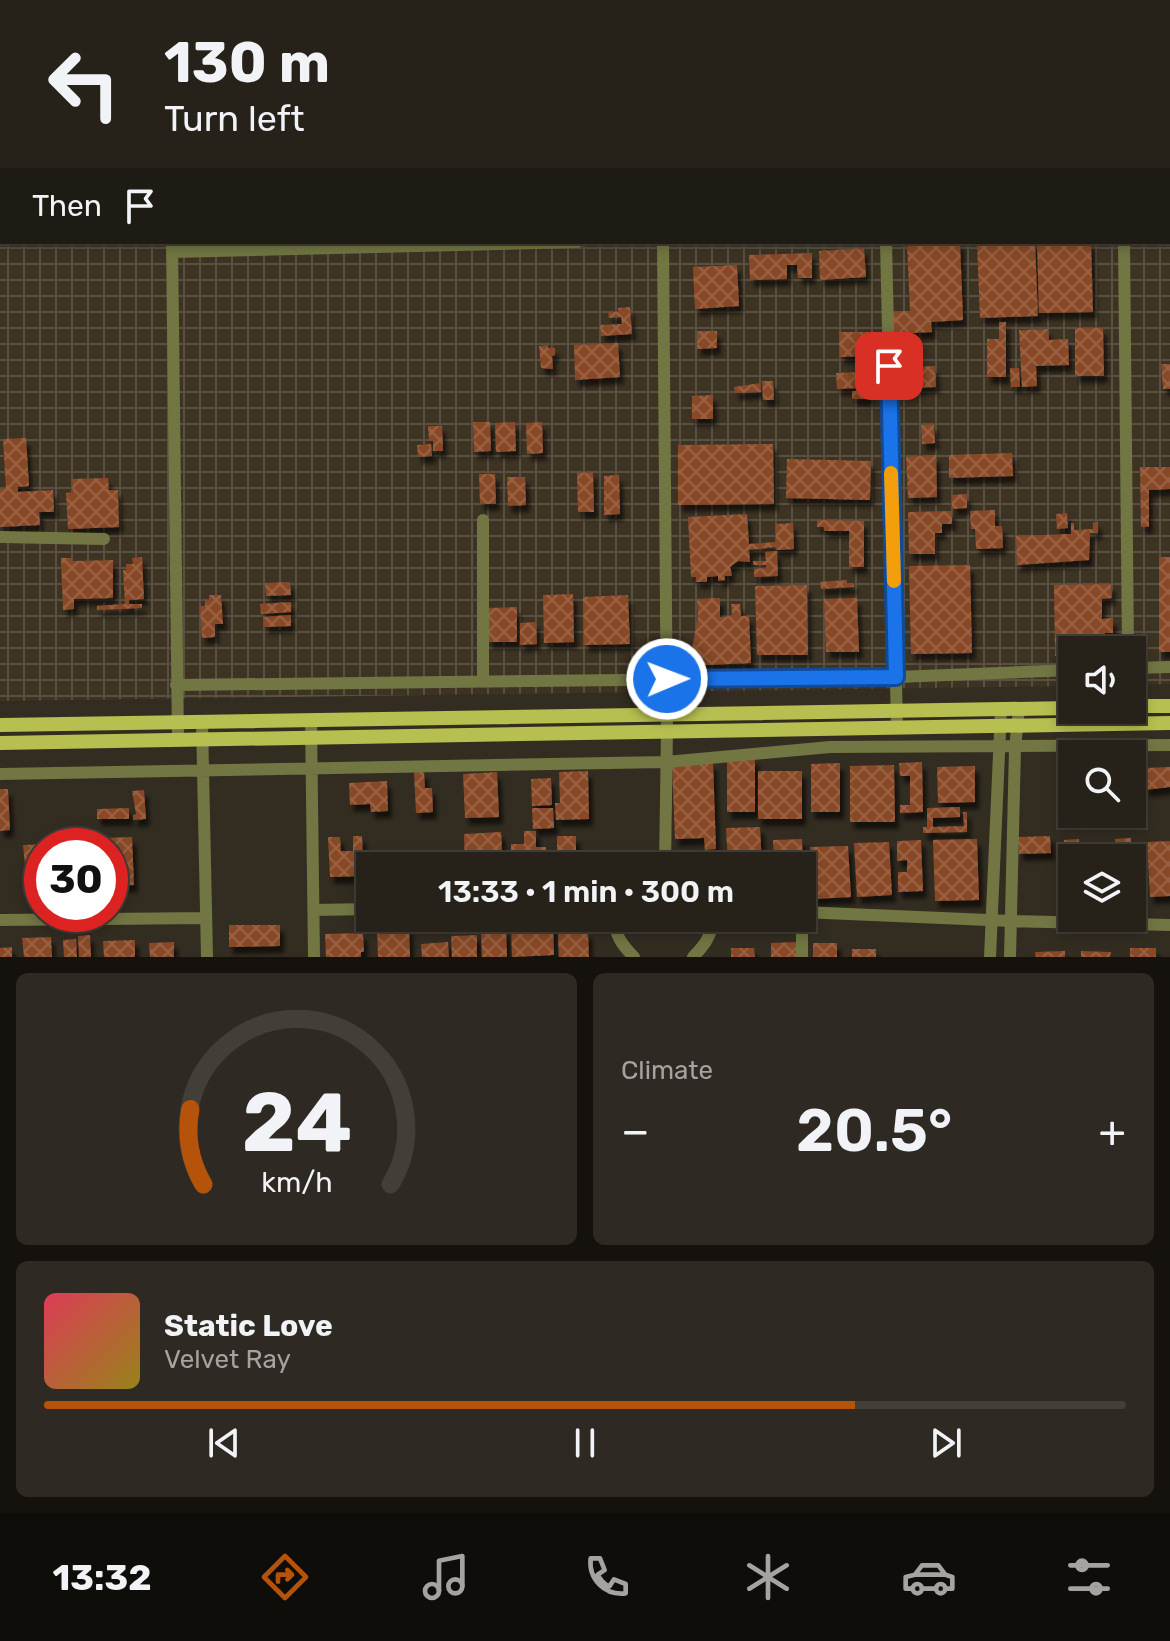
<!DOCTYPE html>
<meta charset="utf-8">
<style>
body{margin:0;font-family:Rubik,sans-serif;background:#2e2922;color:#f1f3f6;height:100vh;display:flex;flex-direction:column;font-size:30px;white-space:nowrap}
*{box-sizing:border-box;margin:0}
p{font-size:26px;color:#a4a3a2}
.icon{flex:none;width:44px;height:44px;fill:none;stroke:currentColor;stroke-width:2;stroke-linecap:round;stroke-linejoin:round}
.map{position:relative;height:957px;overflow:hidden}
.details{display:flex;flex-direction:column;gap:16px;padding:16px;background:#15120e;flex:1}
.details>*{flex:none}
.banner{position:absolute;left:0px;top:0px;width:1170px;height:244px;box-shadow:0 4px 12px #0003,0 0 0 2px #423e38;background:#262119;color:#f1f3f6;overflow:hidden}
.tools{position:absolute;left:1058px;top:636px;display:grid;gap:16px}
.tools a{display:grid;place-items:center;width:88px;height:88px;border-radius:0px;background:#262119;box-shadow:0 4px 12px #0003,0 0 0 2px #423e38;font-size:40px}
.speed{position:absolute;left:24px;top:828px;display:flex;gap:16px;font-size:40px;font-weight:700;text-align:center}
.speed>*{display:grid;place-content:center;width:104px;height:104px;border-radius:50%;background:#262119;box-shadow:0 4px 12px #0003,0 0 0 2px #423e38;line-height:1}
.speed .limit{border:12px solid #d22;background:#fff;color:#111}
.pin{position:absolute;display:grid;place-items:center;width:68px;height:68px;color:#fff;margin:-34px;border-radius:16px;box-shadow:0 4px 12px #0006}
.me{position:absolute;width:88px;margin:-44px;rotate:89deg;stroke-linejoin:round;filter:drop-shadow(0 0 6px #0008)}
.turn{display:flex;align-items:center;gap:28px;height:168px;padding:0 32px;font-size:36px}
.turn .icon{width:104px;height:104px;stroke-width:2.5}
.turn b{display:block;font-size:56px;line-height:68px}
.then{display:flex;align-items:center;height:76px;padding:0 32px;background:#0003;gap:16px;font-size:30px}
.big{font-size:60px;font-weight:600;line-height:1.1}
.details .card{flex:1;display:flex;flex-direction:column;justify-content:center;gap:12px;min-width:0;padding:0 28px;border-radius:12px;background:#2e2922}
.details .dial{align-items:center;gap:0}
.dial svg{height:208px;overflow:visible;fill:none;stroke:#423e38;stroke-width:7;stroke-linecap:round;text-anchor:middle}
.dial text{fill:#f1f3f6;stroke:none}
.song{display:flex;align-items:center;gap:24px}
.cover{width:96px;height:96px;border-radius:12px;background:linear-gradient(135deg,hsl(350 70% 55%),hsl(50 70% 35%))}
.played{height:8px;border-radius:4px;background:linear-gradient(90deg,#b45309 75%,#423e38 75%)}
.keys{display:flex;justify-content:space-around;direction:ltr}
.heat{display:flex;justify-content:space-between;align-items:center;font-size:44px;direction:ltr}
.details .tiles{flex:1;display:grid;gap:16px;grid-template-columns:1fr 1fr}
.card:last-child{grid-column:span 2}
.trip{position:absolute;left:356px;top:852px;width:460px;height:80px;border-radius:0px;background:#262119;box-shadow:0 4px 12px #0003,0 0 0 2px #423e38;font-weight:600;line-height:80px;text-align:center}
.menu{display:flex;height:128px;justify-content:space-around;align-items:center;background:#0f0d0a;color:#a4a3a2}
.menu .icon{width:56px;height:56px}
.menu .active{color:#b45309}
.menu b{font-size:36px;color:#f1f3f6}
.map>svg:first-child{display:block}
.industrial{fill:url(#industrial-grid);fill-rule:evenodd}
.building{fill:url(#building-cross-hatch);filter:url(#shadow)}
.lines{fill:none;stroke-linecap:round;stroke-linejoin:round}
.minor{stroke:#717643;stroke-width:12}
.major{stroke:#b6bf4f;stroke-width:14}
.route-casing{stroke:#114b97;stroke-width:20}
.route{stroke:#1a73e8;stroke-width:14}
.slow{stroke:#f59e0b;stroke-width:14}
</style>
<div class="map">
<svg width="1170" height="957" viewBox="0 0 1170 957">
<defs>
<pattern id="industrial-grid" width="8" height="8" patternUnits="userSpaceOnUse" patternTransform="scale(2)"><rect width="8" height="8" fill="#3d3323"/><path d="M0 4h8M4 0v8" fill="none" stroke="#595042"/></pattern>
<pattern id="building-cross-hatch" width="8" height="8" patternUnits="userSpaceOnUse" patternTransform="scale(2)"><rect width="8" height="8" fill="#894827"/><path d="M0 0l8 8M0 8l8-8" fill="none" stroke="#996245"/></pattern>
<filter id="shadow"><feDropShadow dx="4" dy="7" stdDeviation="2" flood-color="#0009"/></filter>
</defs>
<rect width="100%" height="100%" fill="#322c21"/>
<path class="industrial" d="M0 0H1170V684L1132 685V650H1072V686L0 701ZM2 2H1168V242H2Z"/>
<path class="building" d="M960 242 963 320 931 322 932 332 893 334 892 312 910 311 907 243Z
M977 242H1035L1038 316 980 318Z
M1037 242H1091L1093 312 1039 313Z
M864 248 866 277 820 280 819 251Z
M812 253V278H798L797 265H787V279L750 280 749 255Z
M737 265 739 306 695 309 693 267Z
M630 307 632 334 601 336 600 325 622 324 621 317 609 318 608 312H619L618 308Z
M999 322H1006V377H987V339H999Z
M1075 328H1103L1104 376H1075Z
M1048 329 1049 340 1068 339 1069 365 1036 366 1037 386 1022 387 1019 330Z
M697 331H717V348L697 349Z
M839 332H868V356L840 357Z
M618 343 620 377 575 380 574 345Z
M548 345V348H555V355L552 356 553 369 541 368 539 346Z
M1161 364H1170V389H1163Z
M935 366 936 387 913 388 912 367Z
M1010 368H1019L1020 387H1011Z
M859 372V388L837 389 836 373Z
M762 381H773L774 400H763Z
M760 383 761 392 735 393 734 387Z
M852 391H869V399H852Z
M713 395V419H692V396Z
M473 422H490L491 451 474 452Z
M515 422 516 451 496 452 495 423Z
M542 422 543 453 527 454 526 423Z
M934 424 935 443 922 444 921 425Z
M428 426H442L443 451H433V441H429Z
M26 438 29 486 18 487V492L53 490 54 512H39L40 525 0 527V489L6 488 3 439Z
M431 444 432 456 418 457 417 445Z
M773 444 774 504 678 505V445Z
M1012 453 1013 476 949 478V455Z
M936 455 937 497 908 498 906 457Z
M787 459 871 461 870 500 786 498Z
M1140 467H1170V489L1149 490V527H1141Z
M593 472 594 512H578L577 473Z
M479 474H495L496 504H480Z
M619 475 620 514 604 515V476Z
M507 477H525L526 505 508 506Z
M108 478 109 490H118L119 527 68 529 66 493 73 492 72 479Z
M967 494V508L952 509V495Z
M995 510V526H1002L1003 548 976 549 975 529H971L970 511Z
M952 511V524H942V533H935V554H909L908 512Z
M1067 513 1068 528 1057 529 1056 514Z
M747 514 749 544 776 542V524L793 523 794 549 777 550 776 547 749 550 750 562 738 561 730 567 732 576H725V580L718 581V576L707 577V582H696V577H691L688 517Z
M817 520 864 521V567H849V531H824V527H817Z
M1098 522V533H1090L1089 560 1017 565 1016 536 1071 534V523H1074V530L1093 529V523Z
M777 551 778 576 754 577V569L766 568V565H753V561H766L765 552Z
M142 557 144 599 129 600V604H142V608L97 610V606L125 604 123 570H126V564H133L132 558Z
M1159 557H1170V652H1159Z
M61 558H72V561L113 560V598L74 599V609L63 610Z
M970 565 972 653 911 654 909 566Z
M847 580V583H854V587L821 589 820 582Z
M290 582 291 595 266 596 265 583Z
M1111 584 1112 598 1102 599V619L1113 618V633H1105V650H1090V646H1071V655L1055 656 1054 585Z
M807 585 808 655H757L755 586Z
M573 594 574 642 544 643 543 595Z
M209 595H221L223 624H215V637L202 638 200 606H205V600H209Z
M628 595 630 644 584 645 583 597Z
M720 598V617L732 616 731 604H740L741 616H749L751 663 706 665 691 654 698 617 697 599Z
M857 598 859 652H826L824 599Z
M291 602V612L261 614 260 604Z
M517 607V642H488L487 608Z
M291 615V626L264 627 263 617Z
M536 622 537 644 520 645V623Z
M727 758H755V812H727Z
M922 762 923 812 900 813V805H910V776H900L899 763Z
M713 763 716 849 705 850 704 838 675 839 672 765Z
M840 763V812H811V764Z
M894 765 895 822H850V766Z
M975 766V802L938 803 937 767Z
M1170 767V787L1145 790 1144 768Z
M588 771 589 819 556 820 555 803H560L559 772Z
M758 771H802V819H758Z
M414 772H424L425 788H432L433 812 416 813Z
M497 772 499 817 465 818 463 774Z
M551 778 552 805 532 806 531 779Z
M387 781 388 811 371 812 370 804 350 805 349 783Z
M0 789H8L10 830 0 831Z
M144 790 146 819 133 820V815L136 814 132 791Z
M1072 795V814H1080V820L1063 821 1062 796Z
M960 807V817L933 818V827L964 826 963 812H967V832L923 833V827H927V808Z
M129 808V819H97V809Z
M532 808H553L554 828 533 829Z
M760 827 762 866H728L726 828Z
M524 831H536V847H546V866H511V844H524Z
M501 832 503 866H465L464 834Z
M353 836H362L364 876 330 877 328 837H340L341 851H353Z
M557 836H576V854H590V866H557Z
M1050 836 1051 853 1019 854 1018 837Z
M132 837 134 885 110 886V846H103V838Z
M1131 838 1132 858H1117L1115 839Z
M94 839 95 846H73L72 840Z
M802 839 803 866H774L773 840Z
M977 839 979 900 935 901 933 840Z
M1079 839 1080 858 1065 860 1064 840Z
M921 840 923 891 898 892V872H907V860L897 861V841Z
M1170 841V896L1150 897 1147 842Z
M889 842 892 895 857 897 854 843Z
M42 844V883L26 885 25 870 36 869 35 865 25 866 23 845Z
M1100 844 1101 858H1085L1084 845Z
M848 846 851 897 813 899 810 847Z
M553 922 554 955 512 957 511 924Z
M229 925H280V946L229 947Z
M403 927H409L410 957H378L377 928H384V932L403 931Z
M506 930 507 957H482L481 931Z
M588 932 589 957H559L558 933Z
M363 933 364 952H361V957H326L325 934Z
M90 935 91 957H79L78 936Z
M477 935V957H452L451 936Z
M51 937 52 957H24L22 938Z
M76 939 77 957H64L63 940Z
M135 940V957H104L103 941Z
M174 942V957H150L149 943Z
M448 942 449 957H422L421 944Z
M797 942V957H771V943Z
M813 943H837V957H813Z
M12 947V957H0V948Z
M731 948H754L755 957H731Z
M1130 948H1156V957H1130Z
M852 949H876V957H852Z
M1065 951V957H1036L1035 952Z
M1081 951 1111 952 1110 957H1081Z"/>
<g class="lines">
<path class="minor" d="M170 0V2
M657 0V2
M1120 0V2
M886 2V0
M1168 227 1170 226
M172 242 178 740
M663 242 667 730 665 866
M886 242 897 727
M1124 242 1128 650
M172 252 577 242
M0 537 104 539
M1132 668 1170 667
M483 681V520
M176 685 896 677 1072 670
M311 720 314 957
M202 722 207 957
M0 774 666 762 830 747 1170 745
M314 910 370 909
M802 912 1011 921 1170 925
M615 918C614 935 623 946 634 957
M802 918V957
M0 920 206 918
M693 957C705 945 712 935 713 918
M990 957 1001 709
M1010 957 1015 748 1019 709"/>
<path class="major" d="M1132 706H1170
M0 725 1072 708
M0 743 1170 723"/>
</g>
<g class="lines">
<defs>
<path id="route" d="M667 679 896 677 889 366"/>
</defs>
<use href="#route" class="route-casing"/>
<use href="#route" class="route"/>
<path class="slow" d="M891 473 894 581"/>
</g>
</svg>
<div class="tools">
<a><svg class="icon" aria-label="sound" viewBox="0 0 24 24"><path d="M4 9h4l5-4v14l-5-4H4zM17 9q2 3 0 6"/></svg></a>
<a><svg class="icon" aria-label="search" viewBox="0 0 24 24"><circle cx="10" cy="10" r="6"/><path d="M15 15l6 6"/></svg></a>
<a><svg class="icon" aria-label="layers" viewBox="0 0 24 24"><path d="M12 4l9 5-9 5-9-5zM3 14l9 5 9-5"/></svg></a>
</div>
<div class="speed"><div class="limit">30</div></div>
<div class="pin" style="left:889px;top:366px;background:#d93025"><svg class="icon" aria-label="arrive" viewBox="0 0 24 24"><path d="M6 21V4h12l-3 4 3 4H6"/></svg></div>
<svg class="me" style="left:667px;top:679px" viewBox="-20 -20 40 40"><circle r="17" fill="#1a73e8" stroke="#fff" stroke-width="3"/><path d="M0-11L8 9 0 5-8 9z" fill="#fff"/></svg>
<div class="trip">13:33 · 1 min · 300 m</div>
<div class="banner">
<div class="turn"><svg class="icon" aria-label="left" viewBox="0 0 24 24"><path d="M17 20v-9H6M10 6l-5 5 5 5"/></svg><div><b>130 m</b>Turn left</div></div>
<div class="then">Then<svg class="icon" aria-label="arrive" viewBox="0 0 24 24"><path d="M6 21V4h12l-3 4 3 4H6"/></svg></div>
</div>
</div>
<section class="details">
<div class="tiles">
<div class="card dial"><svg viewBox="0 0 100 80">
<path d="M14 69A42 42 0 1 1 86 69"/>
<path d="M14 69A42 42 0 0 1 9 40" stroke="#b45309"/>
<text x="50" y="56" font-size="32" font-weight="700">24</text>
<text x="50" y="72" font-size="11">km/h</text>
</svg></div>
<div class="card"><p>Climate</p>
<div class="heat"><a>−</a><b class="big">20.5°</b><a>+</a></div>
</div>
<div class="card">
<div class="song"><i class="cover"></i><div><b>Static Love</b><p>Velvet Ray</p></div></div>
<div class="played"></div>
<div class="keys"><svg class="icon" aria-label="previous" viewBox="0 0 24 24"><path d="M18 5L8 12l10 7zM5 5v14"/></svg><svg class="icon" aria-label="pause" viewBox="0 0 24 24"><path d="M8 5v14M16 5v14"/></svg><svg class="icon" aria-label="next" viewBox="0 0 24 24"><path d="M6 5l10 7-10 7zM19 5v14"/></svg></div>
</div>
</div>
</section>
<nav class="menu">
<b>13:32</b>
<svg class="icon active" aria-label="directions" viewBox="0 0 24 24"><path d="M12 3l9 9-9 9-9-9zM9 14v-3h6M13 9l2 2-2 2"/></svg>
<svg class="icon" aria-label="music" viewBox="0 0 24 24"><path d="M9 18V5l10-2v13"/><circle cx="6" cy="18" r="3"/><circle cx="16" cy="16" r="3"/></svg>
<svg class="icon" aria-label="phone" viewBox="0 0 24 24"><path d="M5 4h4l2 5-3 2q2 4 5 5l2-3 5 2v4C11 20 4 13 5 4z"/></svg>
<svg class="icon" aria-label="climate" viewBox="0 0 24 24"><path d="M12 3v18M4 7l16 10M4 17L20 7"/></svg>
<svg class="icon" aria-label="car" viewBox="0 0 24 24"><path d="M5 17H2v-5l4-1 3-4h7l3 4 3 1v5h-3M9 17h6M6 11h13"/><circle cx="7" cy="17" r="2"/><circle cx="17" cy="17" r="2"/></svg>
<svg class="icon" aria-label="filters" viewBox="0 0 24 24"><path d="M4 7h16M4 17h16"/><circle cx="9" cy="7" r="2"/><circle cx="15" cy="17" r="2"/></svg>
</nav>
